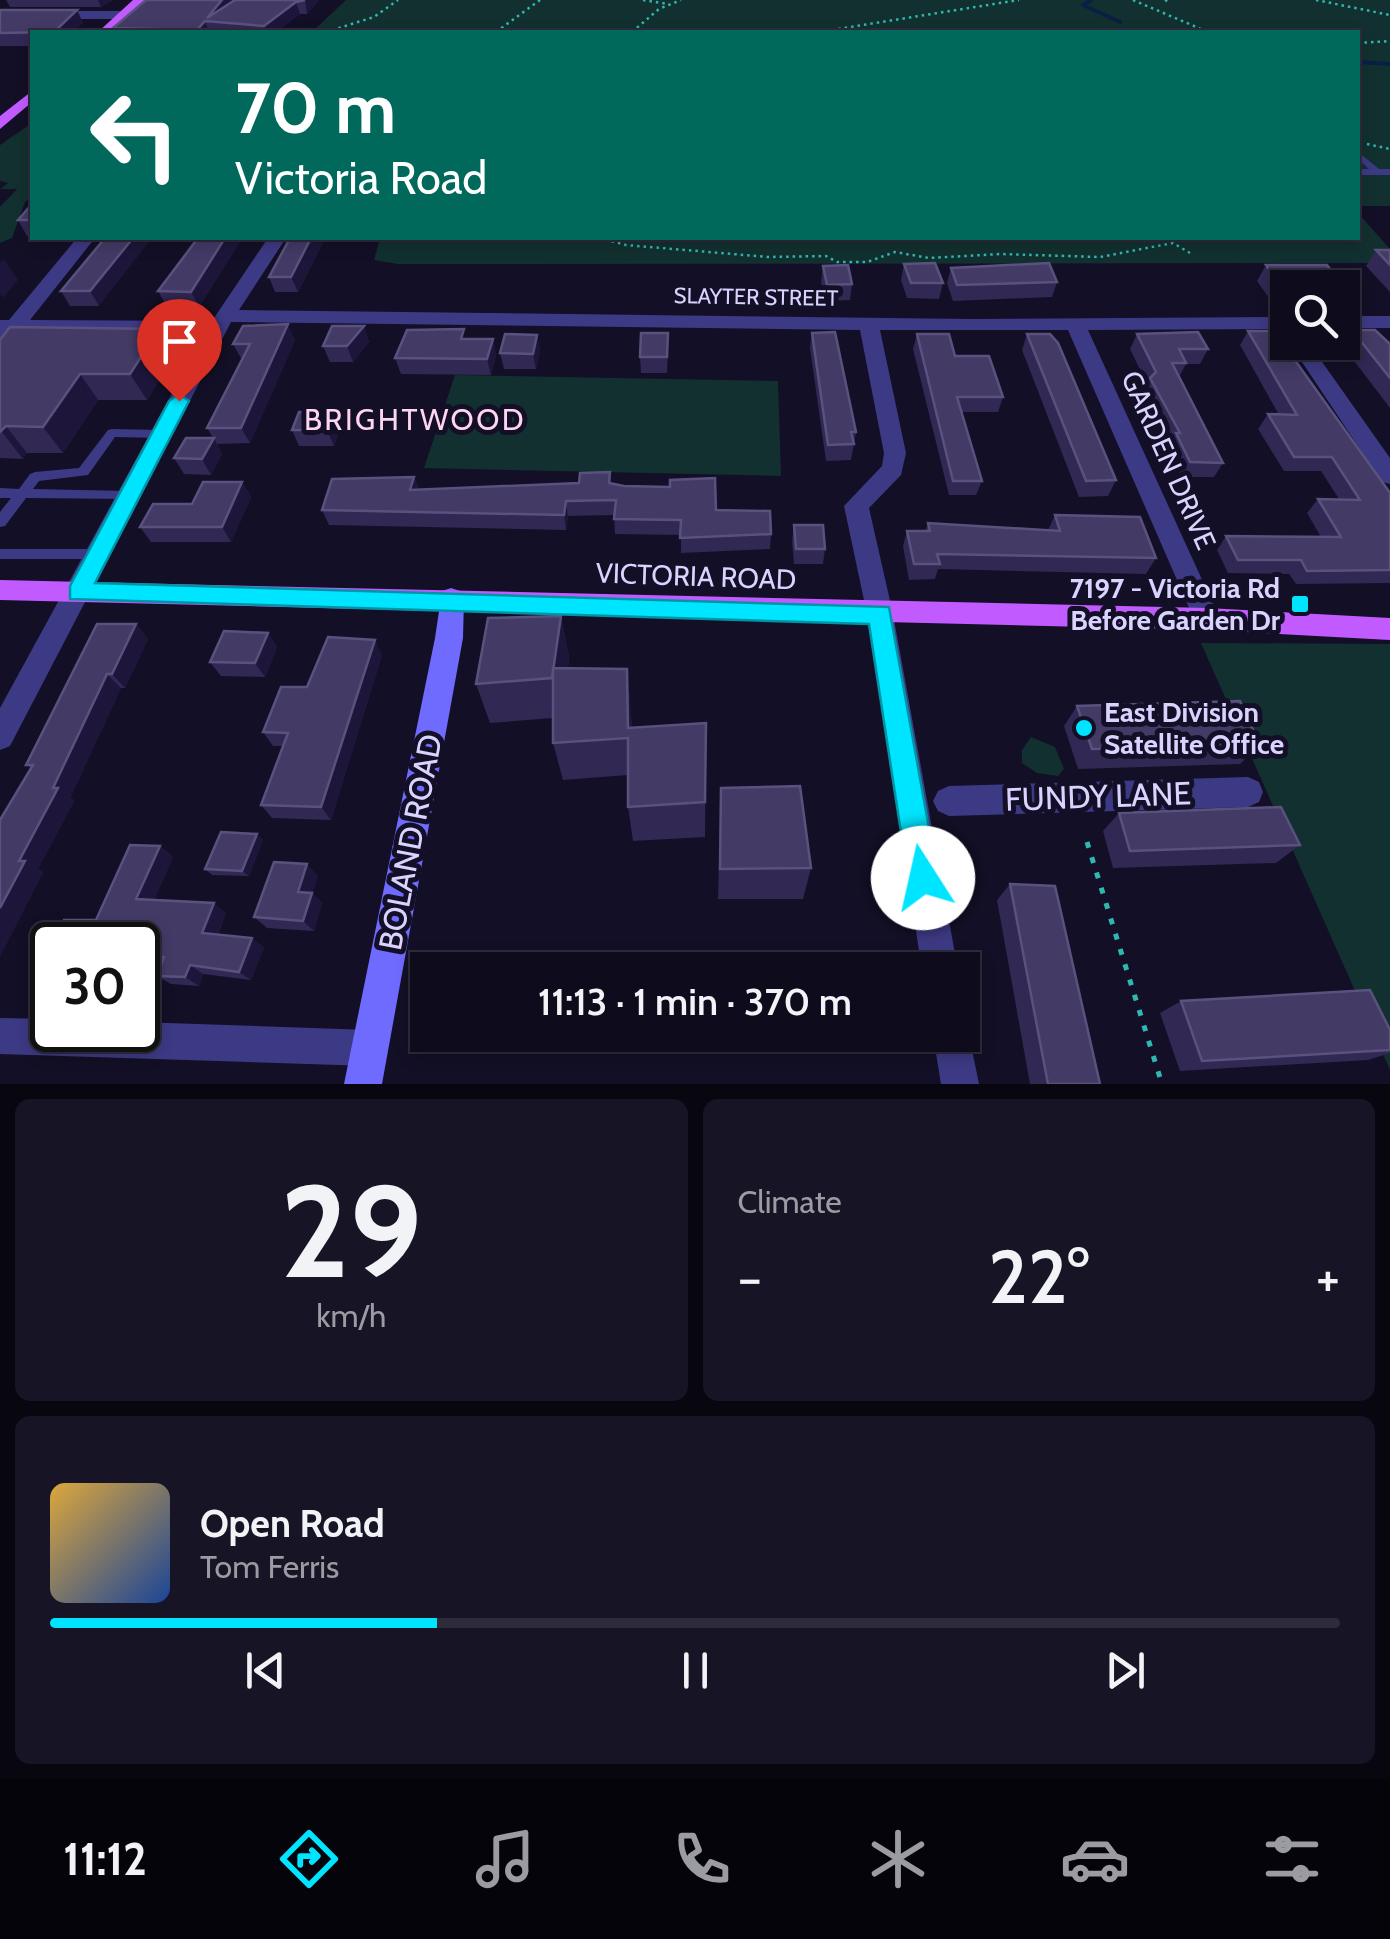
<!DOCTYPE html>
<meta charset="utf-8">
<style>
body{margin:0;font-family:Cabin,sans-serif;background:#171425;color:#f1f3f6;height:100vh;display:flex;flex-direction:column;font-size:38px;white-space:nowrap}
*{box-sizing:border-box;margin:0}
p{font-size:32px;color:#9b9ba3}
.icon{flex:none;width:55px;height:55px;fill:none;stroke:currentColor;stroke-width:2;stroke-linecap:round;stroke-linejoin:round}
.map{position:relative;height:1084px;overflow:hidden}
.sheet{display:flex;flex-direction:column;gap:15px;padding:15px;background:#08060f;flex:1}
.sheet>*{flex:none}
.guide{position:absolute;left:30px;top:30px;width:1330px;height:210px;border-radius:0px;box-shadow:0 5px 15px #0003,0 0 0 2px #2e2b3b;background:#00695c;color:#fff;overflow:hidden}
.controls{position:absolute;left:1270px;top:270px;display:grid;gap:20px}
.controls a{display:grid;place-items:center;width:90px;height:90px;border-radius:0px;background:#0e0b1c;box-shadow:0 5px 15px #0003,0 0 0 2px #2e2b3b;font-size:50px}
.speed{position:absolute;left:30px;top:922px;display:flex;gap:20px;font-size:50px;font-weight:700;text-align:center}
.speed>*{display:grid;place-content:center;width:130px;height:130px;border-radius:50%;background:#0e0b1c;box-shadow:0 5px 15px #0003,0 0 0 2px #2e2b3b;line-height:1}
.speed .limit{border:5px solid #111;border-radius:15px;background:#fff;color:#111}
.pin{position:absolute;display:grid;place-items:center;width:85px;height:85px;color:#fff;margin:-102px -42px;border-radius:50% 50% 50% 0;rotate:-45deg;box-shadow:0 0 10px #0007}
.pin .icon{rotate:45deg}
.me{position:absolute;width:110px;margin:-55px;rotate:350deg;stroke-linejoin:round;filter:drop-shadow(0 0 8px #0008)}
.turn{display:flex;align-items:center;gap:35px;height:210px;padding:0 40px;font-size:45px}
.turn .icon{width:130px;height:130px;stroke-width:2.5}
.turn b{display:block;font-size:70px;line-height:85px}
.big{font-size:75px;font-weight:600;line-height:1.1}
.sheet .card{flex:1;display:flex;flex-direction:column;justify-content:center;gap:15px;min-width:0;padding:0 35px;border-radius:15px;background:#171425}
.sheet .dial{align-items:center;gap:0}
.dial b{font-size:130px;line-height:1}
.song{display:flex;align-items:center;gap:30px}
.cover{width:120px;height:120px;border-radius:15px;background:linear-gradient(135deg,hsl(40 70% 55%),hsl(220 70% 35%))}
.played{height:10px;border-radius:5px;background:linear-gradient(90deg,#00e5ff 30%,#2e2b3b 30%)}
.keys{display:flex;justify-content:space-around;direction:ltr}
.heat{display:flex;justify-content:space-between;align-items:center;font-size:55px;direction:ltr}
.sheet .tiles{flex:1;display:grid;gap:15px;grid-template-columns:1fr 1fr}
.card:last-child{grid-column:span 2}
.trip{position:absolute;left:410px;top:952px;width:570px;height:100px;border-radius:0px;background:#0e0b1c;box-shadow:0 5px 15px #0003,0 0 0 2px #2e2b3b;font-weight:600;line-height:100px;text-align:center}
.tabs{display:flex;height:160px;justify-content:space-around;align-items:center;background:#06040b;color:#9b9ba3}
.tabs .icon{width:70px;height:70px}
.tabs .current{color:#00e5ff}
.tabs b{font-size:45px;color:#f1f3f6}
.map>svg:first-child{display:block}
.green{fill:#12302f}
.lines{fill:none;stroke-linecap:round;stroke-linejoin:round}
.stream{stroke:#0a1f44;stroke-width:4}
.path-far1{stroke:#2fb8b0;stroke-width:2.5;stroke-dasharray:2.5 4;stroke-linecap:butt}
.path{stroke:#2fb8b0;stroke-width:5;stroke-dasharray:6 10;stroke-linecap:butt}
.lane{fill:#3d3a85;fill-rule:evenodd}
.street{fill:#3d3a85;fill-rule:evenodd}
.secondary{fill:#6f6bff;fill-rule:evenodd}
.primary{fill:#c25bff;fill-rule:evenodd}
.wall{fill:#312854}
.shaded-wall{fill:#1d163a}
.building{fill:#433a66;stroke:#5a527e;stroke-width:2.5}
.route{fill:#00e5ff;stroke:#0095a6;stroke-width:2.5}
.poi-dot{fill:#00e5ff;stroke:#130f26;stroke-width:4}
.labels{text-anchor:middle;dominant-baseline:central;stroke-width:10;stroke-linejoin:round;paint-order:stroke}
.far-street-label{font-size:22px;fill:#d9d4ff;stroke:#130f26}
.street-label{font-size:28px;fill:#d9d4ff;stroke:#130f26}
.poi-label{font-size:28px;font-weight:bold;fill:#d9d4ff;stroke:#130f26;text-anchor:end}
.neighbourhood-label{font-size:30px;letter-spacing:2.5px;fill:#ffd6f0;stroke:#130f26}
.near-street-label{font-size:32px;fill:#d9d4ff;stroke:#130f26}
</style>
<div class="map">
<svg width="1390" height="1084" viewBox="0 0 1390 1084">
<rect width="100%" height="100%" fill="#130f26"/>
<path class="green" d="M346 0H1390V206H1358V32H312Z
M32 123V197L25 202 12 238 0 243V207L17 189H0L8 183 0 181V145Z
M1358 213 1390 249V263L398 264 374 260 380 238H1358Z
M455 375 778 381 781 476 424 468Z
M1201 643 1390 644V1070Z
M1031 737 1055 747 1064 769 1058 776 1037 773 1022 763V750Z"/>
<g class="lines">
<path class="stream" d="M1091 0 1083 5 1120 22
M1358 62 1390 64"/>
<path class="path-far1" d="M643 0 668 4
M1133 0 1208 32
M1165 0 1170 3
M1316 0 1390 15
M326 32 374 17 398 0
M496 32 540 0
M632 32 659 9 681 0
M819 32 1019 0
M1358 43 1390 41
M1367 144 1390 149
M599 238 626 245 768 257 826 256 837 262H867L895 252 929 258 1001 254 1100 257 1173 243 1190 253"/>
<path class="path" d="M1087 842 1162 1084"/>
<path class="lane" d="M1358 152 1379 169H1390V175H1358V169H1369L1358 159Z
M112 429 162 430 168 434 162 438 115 437 88 475 39 481 33 489 128 491 135 496 133 499 26 498 5 526 0 527V512L11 498H0V488L19 489 30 474 35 472 79 468 108 430Z
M0 549H99L104 550 106 554 104 558 99 559H0Z"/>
<path class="street" d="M0 11H123L129 15 123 19H0Z
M77 238H95L30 320 212 321 268 238H286L239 310 970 319 1288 317V329L1088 330 1220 619 1216 627 1207 630 1198 627 1194 619 1068 330H880L906 453 901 475 869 508 893 614 958 970H922L867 614 844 506 882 466 884 453 860 330 231 322 10 746 0 750V708L205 333 20 332 7 348 0 350V320H9Z
M1342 316H1390V328H1342Z
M1288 341 1308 342 1390 458V484L1382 482Z
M1248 777 1259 782 1263 792 1259 802 1248 807 949 816 938 811 933 801 938 791 949 786Z
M0 1018 52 1019V1030H138V1022L370 1030 383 1035 388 1048 383 1061 370 1066 0 1054Z
M962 1021 969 1035 979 1084H941L933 1035H962Z"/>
<path class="secondary" d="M451 588 460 591 464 599 463 638 382 1084H344L435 638 442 591Z"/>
<path class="primary" d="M133 0H146L111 32H98Z
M32 91V102L0 129V116Z
M0 580 1207 608 1390 618V640L1207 630 0 600Z"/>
</g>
<path class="wall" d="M6 0H113L101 7H10Z
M146 0H319L307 14H300L276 32H116L113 28Z
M0 10H77L83 23 32 32V46H0Z
M32 204V236H27L18 220Z
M105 238 99 306H70L61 291Z
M198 238H242L199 307H167L158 291Z
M290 238H325L298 292H275L269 277Z
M1376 250H1390V292L1366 266Z
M904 264 943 283 939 299 907 298 901 280Z
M1266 265 1341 283 1338 288H1288V298H1269L1257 281Z
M823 266 852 284 850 300 825 301 821 282Z
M951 268 1057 282 1052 297 953 301 947 283Z
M364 326 369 342 353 362H330L323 346Z
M159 329 174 356 147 400H98L63 453H27L23 459 0 458V340Z
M1352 330 1390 344V408L1342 345Z
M1248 331 1390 493V583L1296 584 1289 574 1228 573 1217 550 1226 536 1321 537 1307 513 1318 499H1339L1321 471H1284L1258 429 1268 414 1279 415 1240 345Z
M812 333 856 432 851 460 826 461 810 348Z
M917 334 955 356 1003 397 998 412H961L982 481 976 495H949L913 349Z
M1027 334 1116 480 1108 496 1079 497 1022 350Z
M1137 334 1208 349 1200 364H1186L1179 377 1223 463 1214 477H1181L1167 448 1169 444 1143 393 1147 384 1130 349Z
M537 335 540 351 536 369H504L500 353Z
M466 339H493L496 355 491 375 401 374 395 358Z
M295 340 250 443 217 444 222 454 211 475 184 474 174 458 213 438 207 428 242 360 233 344Z
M668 349 667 373H641L640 357Z
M340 428 334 446H299L292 430Z
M610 472 611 484 716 510 771 534 770 549 681 553V535L615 534 614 515 568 516 566 530 329 525 322 510 414 477 419 489 579 483Z
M242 482 251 497 231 542H151L140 527Z
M1055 515 1156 558 1146 574 938 569 935 579 909 580 903 546 907 531H925L928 523 1048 530Z
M794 525 825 549 823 564H794L792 541Z
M561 616 569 657 568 668 627 669 632 728 706 723 705 837 633 841 628 807V775L563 780 553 743V718L490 723 476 684Z
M136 624 148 639 125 688H121L70 798 74 801 38 869 43 872 0 956V820L31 768 26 765Z
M268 633 277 647 265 677 221 676 210 662Z
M382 655 331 820 272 818 261 805 283 746H273L263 732 307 687Z
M1077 706 1260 745 1240 764 1078 769 1064 726Z
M721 788 811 868 803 899H718Z
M1119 813 1300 845 1276 863 1113 868 1103 831Z
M263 840 249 876 212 875 205 869Z
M160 846 173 857 154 900 226 913 218 935 264 947 251 980 203 974 199 986 171 984 157 976 161 966H138V945L96 920Z
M318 876 312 893 322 903 314 931 267 928 254 917Z
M1010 884 1100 1084H1030L997 900Z
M1181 1001 1390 1030V1053L1368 1060 1180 1071 1160 1013Z"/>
<path class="shaded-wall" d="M98 0H113L101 7Z
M222 0H236L207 18Z
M305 0H319L307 14Z
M296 2 300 14 276 32H266L264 26Z
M77 10 83 23 74 32H54Z
M205 21 209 32H198L197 30Z
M133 238H152L99 306 90 291Z
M225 238H242L199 307 191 292Z
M311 238H325L298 292 291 277Z
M4 259 18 280 3 298 0 294V263Z
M288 324 295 340 250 443 241 428Z
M364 326 369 342 353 362 347 346Z
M159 329 174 356 147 400 130 374Z
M537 335 540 351 536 369 533 354Z
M493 339 496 355 491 375 487 359Z
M80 374 98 400 63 453 43 427Z
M334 412 340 428 334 446 327 430Z
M6 426 27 453 23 459 2 432Z
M214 438 222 454 211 475 202 459Z
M414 477 420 492 410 490Z
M242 482 251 497 231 542 222 527Z
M566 501 568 516 566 530 564 515Z
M561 616 569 657 561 718 552 678Z
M136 624 148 639 125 688 112 674Z
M268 633 277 647 265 677 255 663Z
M375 640 382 655 331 820 321 807Z
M627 669 631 709 633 765 628 728Z
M107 674 121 688 70 798 74 801 38 869 43 872 0 956V908L19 861Z
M257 834 263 840 249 876 242 871Z
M160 846 173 857 150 909 136 899Z
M307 864 318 876 312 893 322 903 314 931 303 921 298 892Z
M214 903 226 913 215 942 202 933Z
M252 938 264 947 251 980 239 972Z
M190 965 203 974 199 986 185 977Z"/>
<path class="building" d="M146 0H222L207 18 235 0H305L296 2 264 26 205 21 197 30 113 28Z
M0 10H77L54 32 0 33Z
M32 204V220H18Z
M105 238H133L90 291H61Z
M198 238H225L191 292 158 291Z
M290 238H311L291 277H269Z
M1376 250H1390V265Z
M935 263 943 283H911L904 264Z
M1049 263 1057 282 957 285 951 268Z
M848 265 852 284 827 285 823 266Z
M1266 265H1327L1341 283 1278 282Z
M288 324 241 428H207L250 344H233L243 326Z
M332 326H364L347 346H323Z
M10 327 159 329 130 374H80L43 427 6 426 0 432V340Z
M464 329 461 339H493L487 359 395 358 407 330Z
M1352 330H1375L1390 344V378Z
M1248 331H1274L1390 493V570L1307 571 1301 560H1238L1226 536 1341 537 1318 499 1360 500 1332 457H1294L1268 414 1297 415Z
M835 332 856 432H851L854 444 828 445 812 333Z
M1198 332 1208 349H1179L1186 363H1172L1223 463 1190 462 1176 433H1180L1150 378 1156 372 1137 334Z
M641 333H668L667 357H640Z
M505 334 537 335 533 354 500 353Z
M917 334H949L955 356H989L1003 397H957L982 481H953Z
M1027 334H1050L1058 343 1116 480 1086 481Z
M299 412H334L327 430H292Z
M186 438H214L202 459 174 458Z
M610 472 609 483 624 486 670 487V480L715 478 716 510 770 511 771 534 680 538 681 520 614 519 616 500 566 501 564 515 322 510 332 479 414 477 410 490 579 483 580 473Z
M203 482H242L222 527H140L153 504H192Z
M1055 515 1140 517 1156 558 937 554 940 564H914L907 531H930L928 523 1060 531Z
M794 525H823L825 549H796Z
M561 616 552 678 476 684 488 618Z
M97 624H136L112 674H107L53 788H58L19 861H25L0 908V820L33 765H26Z
M224 631 268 633 255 663 210 662Z
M328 637 375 640 321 807 261 805 288 733 263 732 281 687H307Z
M553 668 627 669 628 728 706 723 705 802 628 807V738L553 743Z
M1240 701 1260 745 1092 749 1077 706Z
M800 786 811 868 720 869 721 788Z
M1281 807 1300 845 1130 851 1119 813Z
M221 832 257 834 242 871 205 869Z
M130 845 160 846 136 899 214 903 202 933 252 938 239 972 190 965 185 977 157 976 164 957H138V945H53L64 920H96Z
M274 862 307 864 298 892 312 893 303 921 254 917Z
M1010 884 1055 886 1100 1084H1048Z
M1370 990 1390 1030V1050L1202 1061 1181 1001Z"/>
<path class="route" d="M179 394 189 401 95 583 889 607 938 878 934 889 923 893 913 889 908 878 869 624 70 599V586L169 401Z"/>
<g class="poi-dot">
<rect x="1290" y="594" width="20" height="20" rx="5"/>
<circle cx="1084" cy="728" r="10"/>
</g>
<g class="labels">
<g class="far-street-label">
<text transform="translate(756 297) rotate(1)">SLAYTER STREET</text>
</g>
<g class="street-label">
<text transform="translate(1169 460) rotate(66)">GARDEN DRIVE</text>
<text transform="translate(696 576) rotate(2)">VICTORIA ROAD</text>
</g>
<g class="poi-label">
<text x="1280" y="588">7197 - Victoria Rd<tspan x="1280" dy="32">Before Garden Dr</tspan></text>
<text x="1104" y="712" text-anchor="start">East Division<tspan x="1104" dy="32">Satellite Office</tspan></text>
</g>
<g class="neighbourhood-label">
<text x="415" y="419">BRIGHTWOOD</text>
</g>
<g class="near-street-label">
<text transform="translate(1098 796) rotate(-2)">FUNDY LANE</text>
<text transform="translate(410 842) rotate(-79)">BOLAND ROAD</text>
</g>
</g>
</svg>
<div class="controls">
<a><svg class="icon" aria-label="search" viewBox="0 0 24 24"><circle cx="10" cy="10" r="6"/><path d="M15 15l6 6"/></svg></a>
</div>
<div class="speed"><div class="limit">30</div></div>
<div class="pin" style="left:179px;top:401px;background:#d93025"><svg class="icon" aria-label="arrive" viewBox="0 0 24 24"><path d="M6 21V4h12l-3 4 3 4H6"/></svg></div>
<svg class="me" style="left:923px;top:878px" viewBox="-20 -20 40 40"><circle r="19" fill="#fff"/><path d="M0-13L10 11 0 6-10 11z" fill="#00e5ff"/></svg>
<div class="trip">11:13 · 1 min · 370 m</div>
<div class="guide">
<div class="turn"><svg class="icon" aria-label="left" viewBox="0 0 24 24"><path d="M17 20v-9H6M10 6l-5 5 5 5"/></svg><div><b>70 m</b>Victoria Road</div></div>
</div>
</div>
<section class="sheet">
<div class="tiles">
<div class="card dial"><b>29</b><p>km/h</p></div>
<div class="card"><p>Climate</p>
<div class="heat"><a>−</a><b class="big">22°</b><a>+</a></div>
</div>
<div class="card">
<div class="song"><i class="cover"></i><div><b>Open Road</b><p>Tom Ferris</p></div></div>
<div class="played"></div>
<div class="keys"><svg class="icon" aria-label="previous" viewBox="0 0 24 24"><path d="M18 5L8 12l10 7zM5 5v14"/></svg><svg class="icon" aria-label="pause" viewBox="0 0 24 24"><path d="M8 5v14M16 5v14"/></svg><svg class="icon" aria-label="next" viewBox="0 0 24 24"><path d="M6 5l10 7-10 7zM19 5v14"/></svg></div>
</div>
</div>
</section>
<nav class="tabs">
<b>11:12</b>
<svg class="icon current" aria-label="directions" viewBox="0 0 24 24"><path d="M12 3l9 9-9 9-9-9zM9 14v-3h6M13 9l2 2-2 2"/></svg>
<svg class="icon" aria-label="music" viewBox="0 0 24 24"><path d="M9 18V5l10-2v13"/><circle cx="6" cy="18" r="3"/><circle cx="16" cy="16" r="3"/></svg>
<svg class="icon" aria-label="phone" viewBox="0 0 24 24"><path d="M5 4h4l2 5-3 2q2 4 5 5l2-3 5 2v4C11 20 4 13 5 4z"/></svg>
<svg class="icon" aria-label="climate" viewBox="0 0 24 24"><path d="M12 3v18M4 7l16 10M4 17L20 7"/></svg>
<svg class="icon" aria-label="car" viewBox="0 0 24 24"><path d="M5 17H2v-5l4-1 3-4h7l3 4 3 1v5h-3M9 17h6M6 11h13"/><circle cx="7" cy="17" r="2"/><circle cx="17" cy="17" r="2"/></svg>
<svg class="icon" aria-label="filters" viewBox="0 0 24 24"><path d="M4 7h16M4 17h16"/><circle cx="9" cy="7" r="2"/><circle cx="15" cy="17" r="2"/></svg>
</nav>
